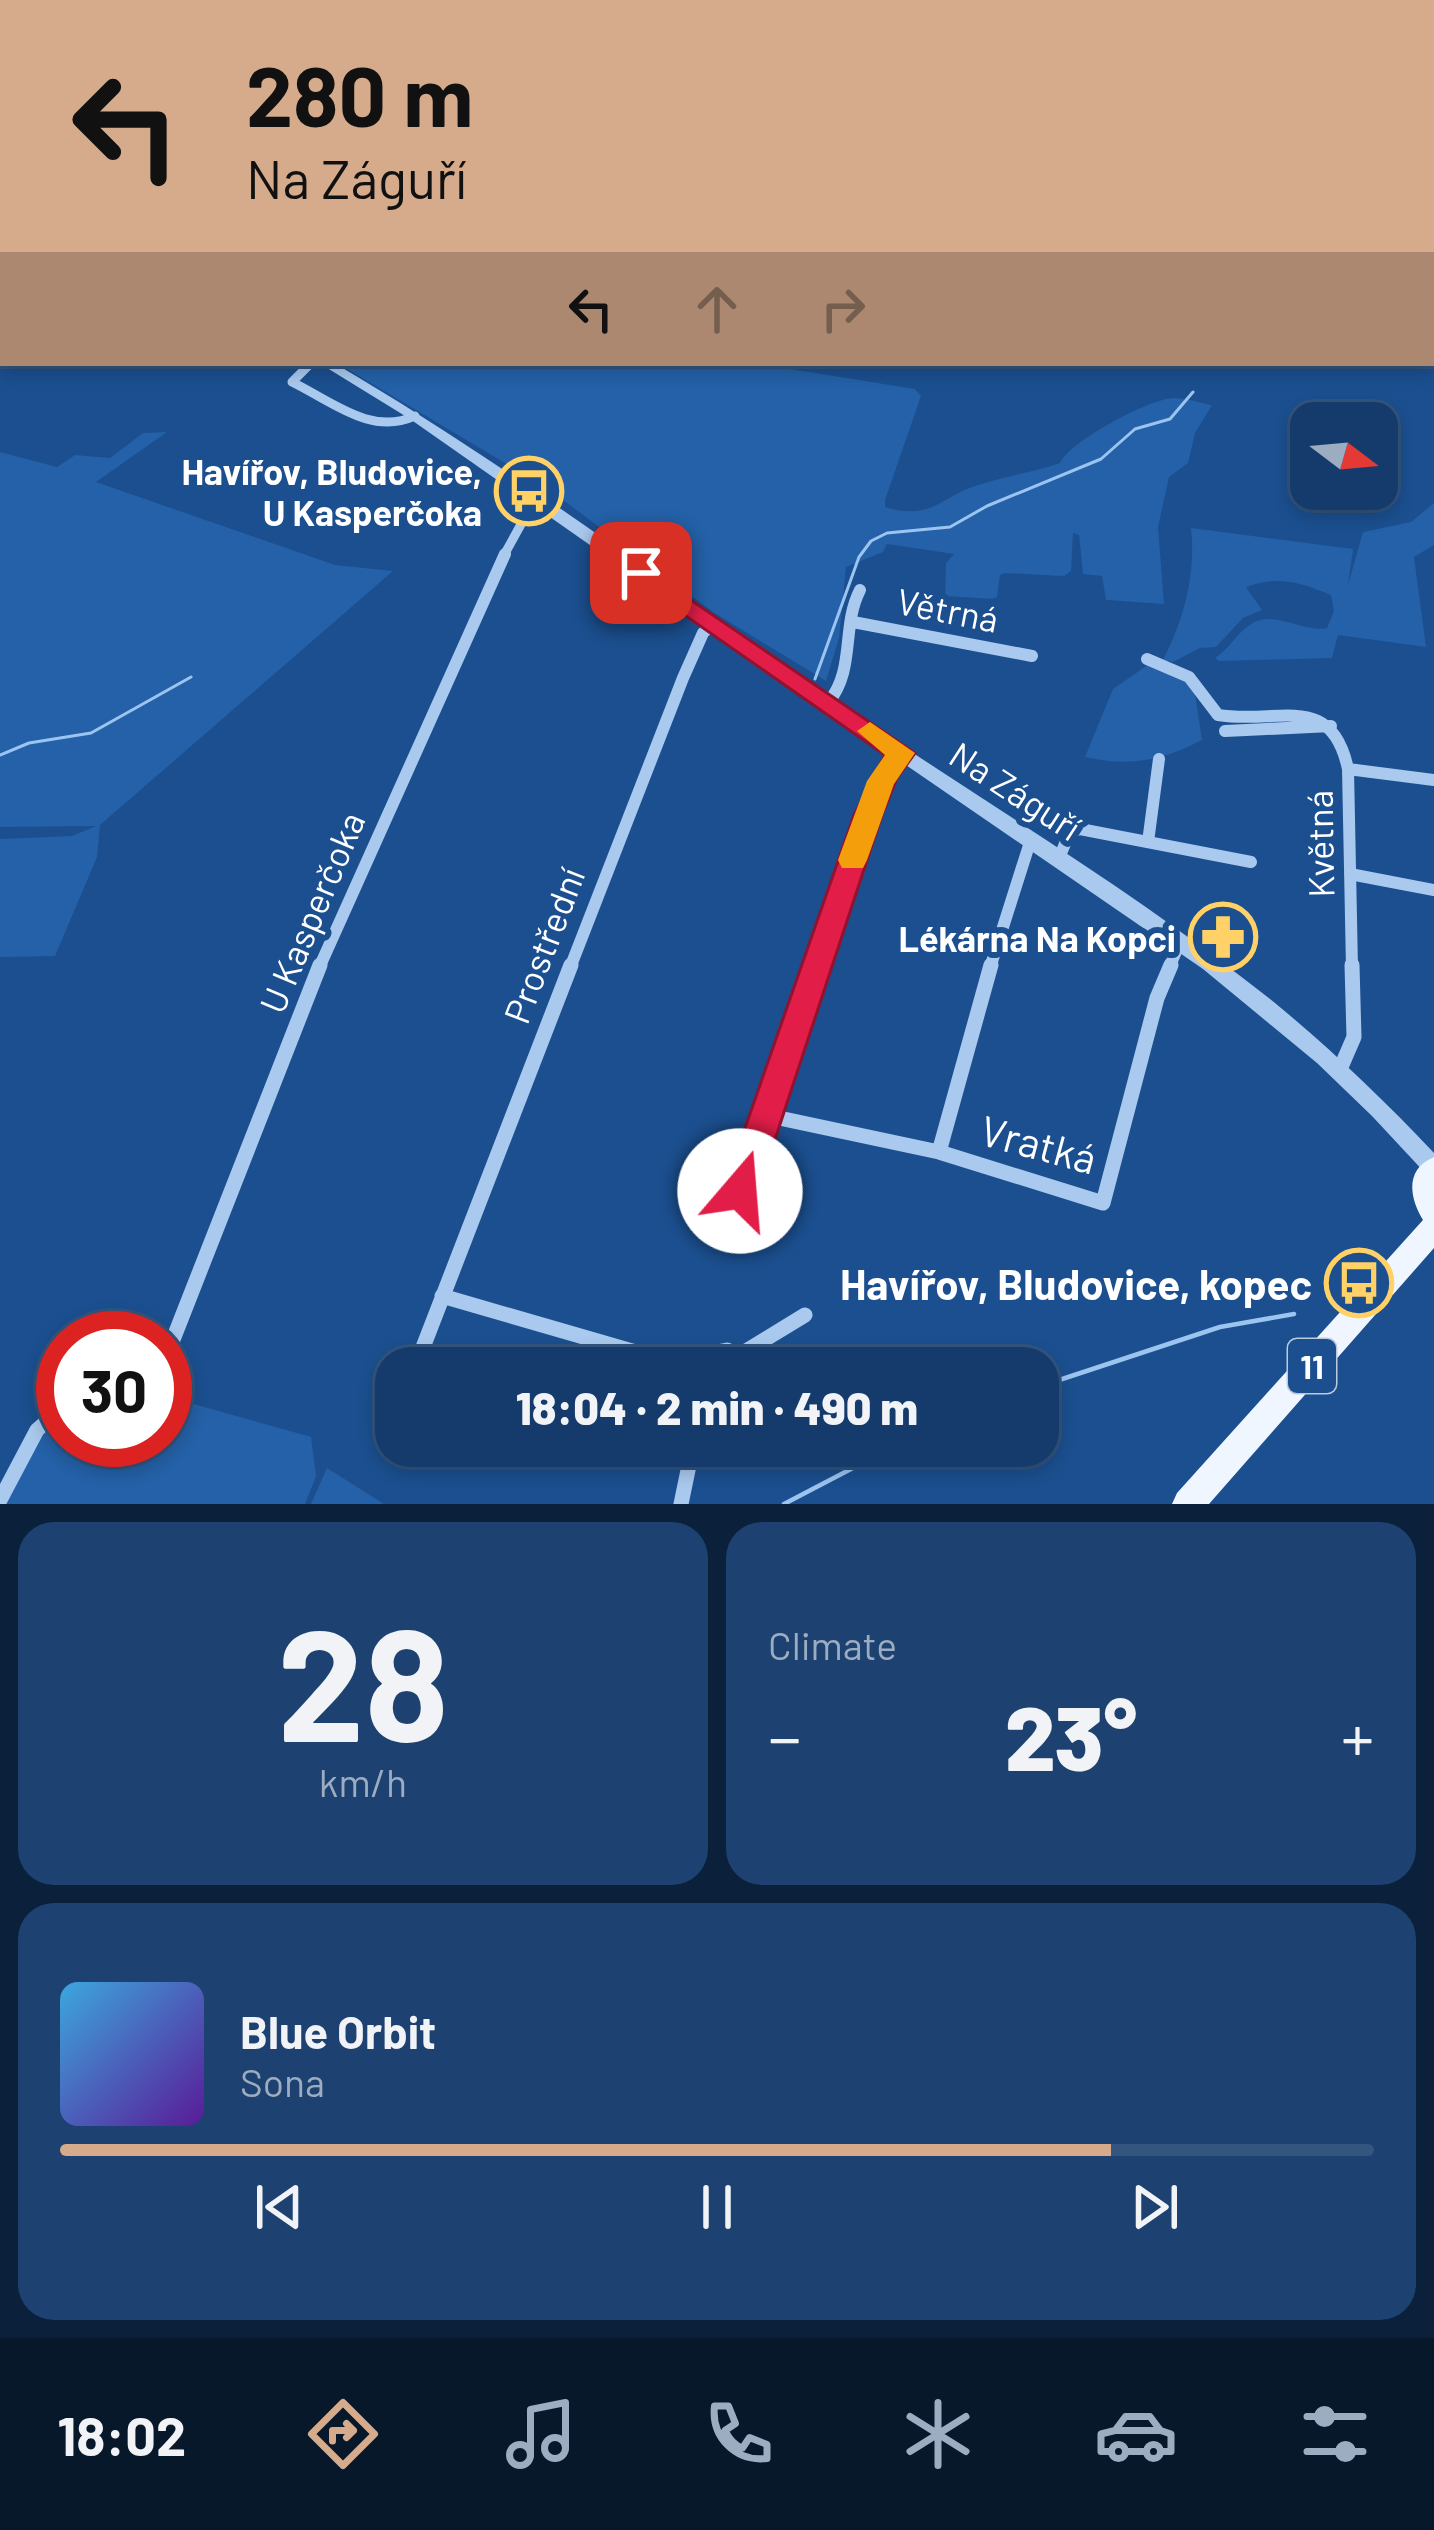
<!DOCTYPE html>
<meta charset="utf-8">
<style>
body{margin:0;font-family:Barlow,sans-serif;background:#1d4271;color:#f1f3f6;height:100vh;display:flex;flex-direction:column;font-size:45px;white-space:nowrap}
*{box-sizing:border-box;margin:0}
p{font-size:39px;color:#9dadc1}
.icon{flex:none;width:66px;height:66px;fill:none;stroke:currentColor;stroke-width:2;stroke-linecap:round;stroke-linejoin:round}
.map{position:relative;height:1504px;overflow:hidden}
.panel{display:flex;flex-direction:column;gap:18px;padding:18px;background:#0b203b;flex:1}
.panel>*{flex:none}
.banner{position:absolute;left:0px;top:0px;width:1434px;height:366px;box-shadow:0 6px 18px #0003,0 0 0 3px #33557e;background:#d6ab8b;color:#111;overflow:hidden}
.needle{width:78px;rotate:106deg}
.controls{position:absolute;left:1290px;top:402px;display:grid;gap:24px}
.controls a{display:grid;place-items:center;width:108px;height:108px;border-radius:24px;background:#143b6b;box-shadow:0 6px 18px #0003,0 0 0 3px #33557e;font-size:60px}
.speed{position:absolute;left:36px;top:1311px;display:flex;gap:24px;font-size:60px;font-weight:700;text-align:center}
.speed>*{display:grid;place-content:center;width:156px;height:156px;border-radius:50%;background:#143b6b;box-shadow:0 6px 18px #0003,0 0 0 3px #33557e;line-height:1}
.speed .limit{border:18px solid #d22;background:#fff;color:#111}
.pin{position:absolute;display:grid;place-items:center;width:102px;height:102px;color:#fff;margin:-51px;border-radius:24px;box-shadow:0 6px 18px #0006}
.me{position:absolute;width:132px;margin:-66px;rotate:18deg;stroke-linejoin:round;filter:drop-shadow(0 0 9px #0008)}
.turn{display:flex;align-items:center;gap:42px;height:252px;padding:0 48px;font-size:54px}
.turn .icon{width:156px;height:156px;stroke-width:2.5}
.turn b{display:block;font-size:84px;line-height:102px}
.lanes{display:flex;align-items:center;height:114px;padding:0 48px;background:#0003;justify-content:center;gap:60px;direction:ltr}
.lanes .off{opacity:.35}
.big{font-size:90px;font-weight:800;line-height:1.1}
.panel .tile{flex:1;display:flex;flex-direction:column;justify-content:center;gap:18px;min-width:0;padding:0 42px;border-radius:36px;background:#1d4271}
.panel .dial{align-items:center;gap:0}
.dial b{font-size:156px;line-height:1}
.song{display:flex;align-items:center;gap:36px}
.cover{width:144px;height:144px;border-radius:18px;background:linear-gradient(135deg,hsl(200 70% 55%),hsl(270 70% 35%))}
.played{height:12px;border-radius:6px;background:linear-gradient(90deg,#d6ab8b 80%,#33557e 80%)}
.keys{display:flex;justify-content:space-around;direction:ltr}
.heat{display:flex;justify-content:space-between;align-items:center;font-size:66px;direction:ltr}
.panel .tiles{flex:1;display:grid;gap:18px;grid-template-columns:1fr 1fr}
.tile:last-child{grid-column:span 2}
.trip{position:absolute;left:375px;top:1347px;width:684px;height:120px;border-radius:36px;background:#143b6b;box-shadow:0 6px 18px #0003,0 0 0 3px #33557e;font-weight:800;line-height:120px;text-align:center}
.dock{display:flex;height:192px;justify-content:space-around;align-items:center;background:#08182b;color:#9dadc1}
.dock .icon{width:84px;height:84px}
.dock .selected{color:#d6ab8b}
.dock b{font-size:54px;color:#f1f3f6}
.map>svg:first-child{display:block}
.green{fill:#2461a8}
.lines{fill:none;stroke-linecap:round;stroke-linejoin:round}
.stream-far1{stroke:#9cc4f0;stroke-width:3}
.stream{stroke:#9cc4f0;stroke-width:4.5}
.minor-far3{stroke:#a9c9ee;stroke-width:8}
.minor-far2{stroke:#a9c9ee;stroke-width:9}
.minor-far1{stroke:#a9c9ee;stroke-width:12}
.minor{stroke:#a9c9ee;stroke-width:15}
.tertiary{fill:#a9c9ee;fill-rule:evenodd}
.primary{fill:#f0f6ff;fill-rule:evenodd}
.route{fill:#e11d48;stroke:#92132f;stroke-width:3}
.slow{fill:#f59e0b}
.labels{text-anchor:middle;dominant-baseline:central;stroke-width:12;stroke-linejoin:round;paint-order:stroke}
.shield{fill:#1b4f8f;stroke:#bbcadd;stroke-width:3}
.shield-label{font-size:33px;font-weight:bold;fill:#fff}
.poi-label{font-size:36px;font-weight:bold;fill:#fff;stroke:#1b4f8f;text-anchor:end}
.street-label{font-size:36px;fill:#fff;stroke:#1b4f8f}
.near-street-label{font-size:42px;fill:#fff;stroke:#1b4f8f}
.near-poi-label{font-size:42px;font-weight:bold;fill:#fff;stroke:#1b4f8f;text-anchor:end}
</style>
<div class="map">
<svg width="1434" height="1504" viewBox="0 0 1434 1504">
<rect width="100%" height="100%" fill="#1b4f8f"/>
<path class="green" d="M337 363H753L915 389 921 396 885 500V507C931 521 941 497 975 486 1003 476 1032 473 1060 463 1069 442 1150 398 1174 398 1186 398 1200 403 1212 405L1195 433 1188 463 1169 477 1158 527 1164 604 1106 600 1102 576 1083 574 1079 535 1073 533 1071 571 1064 576 1005 573 1000 575 997 597 992 599 945 596 946 563 954 554 887 544 883 552 846 567 839 638 826 681 713 612 547 488Z
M167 432 96 482 335 565 393 571 100 825 97 857 55 956 0 957V839L72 836 96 826 0 827V452L57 467 75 455 110 458 143 433Z
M1434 503V545L1414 557 1426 647 1338 635 1332 658 1219 661 1215 658C1229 649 1237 633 1251 624 1273 609 1303 633 1327 628L1334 611 1331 595C1301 583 1278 575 1246 587L1262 610 1243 618 1216 647 1200 648 1173 662 1163 660C1184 619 1196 574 1191 528L1353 549 1348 585 1363 532 1411 522Z
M1152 662 1192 674 1202 740C1162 761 1129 767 1085 757L1113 689Z
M165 1396 311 1437 316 1476 305 1504H0L42 1413 63 1414V1440H165Z
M327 1468 384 1504H311Z"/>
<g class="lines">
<path class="stream-far1" d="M815 679 859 557 871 541 887 533 950 527 987 506 1101 459 1135 429 1170 419 1193 392
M0 755 29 743 91 733 191 677"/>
<path class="stream" d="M1038 1387 1220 1327 1294 1314
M784 1504 895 1446"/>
<path class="minor-far3" d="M231 0 253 2
M1080 0 1115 3
M122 3 127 0
M1160 3 1172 0
M1316 3 1338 0"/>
<path class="minor-far2" d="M311 363 292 382C333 402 371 436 415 416
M503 557 535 499"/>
<path class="minor-far1" d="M853 622 1032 656
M1147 659 1189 677 1218 715C1278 725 1331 690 1348 769L1352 968
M828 703C856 669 841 627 860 590
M1225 731 1331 726
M1348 769 1434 780
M1148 842 1159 759
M1059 858 1070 832 1080 829 1251 862
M1350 874 1434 890
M319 968 505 554
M570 968 683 678 703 633 713 623
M815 968C839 898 856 812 901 753
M990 968 1031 839
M1169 968 1181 940"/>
<path class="minor" d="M816 965 765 1115 939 1152
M991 965 939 1152 1103 1203 1157 998 1171 965
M1341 1067 1354 1037 1352 965
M740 1191 765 1115
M442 1296 670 1362 727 1350 744 1359 746 1368
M738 1356 805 1315
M165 1360 320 965
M415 1368 571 965
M0 1500 37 1430 63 1407
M681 1504 693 1446"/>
<path class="tertiary" d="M684 0H692L694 3H686Z
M1434 1V7L1431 8V3H1429Z
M0 300H3V308H0Z
M319 363H334C512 467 677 593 847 709 990 806 1141 895 1275 1003 1332 1050 1384 1100 1434 1153V1178L1427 1175 1372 1116 1317 1063 1203 969 817 704 410 419Z"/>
<path class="primary" d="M1434 1157V1248L1209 1504H1172L1177 1493 1423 1220C1409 1197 1405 1169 1434 1157Z"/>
</g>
<path class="route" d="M641 566 915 753 897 778 882 815 758 1191 753 1202 740 1207 728 1202 723 1191 854 815 885 755 633 579 629 573Z"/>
<path class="slow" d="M870 722 915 753 894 784 867 860 863 868H842L838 860 867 781 885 755 857 731Z"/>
<defs>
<symbol id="bus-ring" viewBox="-11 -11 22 22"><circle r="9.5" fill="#1b4f8f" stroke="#ffd166" stroke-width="1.5"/><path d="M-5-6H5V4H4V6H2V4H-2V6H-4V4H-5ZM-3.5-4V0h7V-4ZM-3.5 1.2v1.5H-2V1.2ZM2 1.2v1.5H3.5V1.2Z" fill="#ffd166"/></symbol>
<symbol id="pharmacy-ring" viewBox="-11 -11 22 22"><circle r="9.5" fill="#1b4f8f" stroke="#ffd166" stroke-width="1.5"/><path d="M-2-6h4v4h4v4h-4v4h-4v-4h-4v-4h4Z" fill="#ffd166"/></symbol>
</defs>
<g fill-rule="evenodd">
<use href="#bus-ring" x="491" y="453" width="76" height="76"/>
<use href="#pharmacy-ring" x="1185" y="899" width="76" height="76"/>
<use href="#bus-ring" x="1321" y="1245" width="76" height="76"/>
</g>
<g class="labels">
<rect class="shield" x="1288" y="1339" width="48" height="54" rx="9"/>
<g class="shield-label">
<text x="1312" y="1366">11</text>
</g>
<g class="poi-label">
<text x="482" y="470">Havířov, Bludovice,<tspan x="482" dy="41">U Kasperčoka</tspan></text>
<text x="1176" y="937">Lékárna Na Kopci</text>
</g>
<g class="street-label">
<text transform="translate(948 609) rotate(11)">Větrná</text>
<text transform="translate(1016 790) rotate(33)">Na Záguří</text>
<text transform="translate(1319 844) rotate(-91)">Květná</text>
<text transform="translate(311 912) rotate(-67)">U Kasperčoka</text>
<text transform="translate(543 945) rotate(-69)">Prostřední</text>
</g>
<g class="near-street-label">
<text transform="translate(1039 1143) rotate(15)">Vratká</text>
</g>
<g class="near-poi-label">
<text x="1312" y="1283">Havířov, Bludovice, kopec</text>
</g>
</g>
</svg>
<div class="controls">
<a><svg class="needle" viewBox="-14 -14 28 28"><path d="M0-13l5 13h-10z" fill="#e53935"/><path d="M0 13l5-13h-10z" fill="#9dadc1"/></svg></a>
</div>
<div class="speed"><div class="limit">30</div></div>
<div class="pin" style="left:641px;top:573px;background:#d93025"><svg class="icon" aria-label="arrive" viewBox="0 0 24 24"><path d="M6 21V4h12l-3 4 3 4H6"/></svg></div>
<svg class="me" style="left:740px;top:1191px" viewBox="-20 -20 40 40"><circle r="19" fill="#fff"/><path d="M0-13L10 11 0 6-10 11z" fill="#e11d48"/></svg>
<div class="trip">18:04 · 2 min · 490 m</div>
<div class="banner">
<div class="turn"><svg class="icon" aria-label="left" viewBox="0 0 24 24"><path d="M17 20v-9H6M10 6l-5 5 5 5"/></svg><div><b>280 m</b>Na Záguří</div></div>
<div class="lanes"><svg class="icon" aria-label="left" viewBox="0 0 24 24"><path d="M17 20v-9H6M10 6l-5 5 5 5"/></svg><svg class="icon off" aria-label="ahead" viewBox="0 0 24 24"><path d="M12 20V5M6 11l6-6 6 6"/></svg><svg class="icon off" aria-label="right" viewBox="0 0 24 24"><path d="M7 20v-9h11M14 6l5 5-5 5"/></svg></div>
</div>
</div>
<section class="panel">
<div class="tiles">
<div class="tile dial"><b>28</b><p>km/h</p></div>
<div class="tile"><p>Climate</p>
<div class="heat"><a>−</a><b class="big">23°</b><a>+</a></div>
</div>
<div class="tile">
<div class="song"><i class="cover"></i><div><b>Blue Orbit</b><p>Sona</p></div></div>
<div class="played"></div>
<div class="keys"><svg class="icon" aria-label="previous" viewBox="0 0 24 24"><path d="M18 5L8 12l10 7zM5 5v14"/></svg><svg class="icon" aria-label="pause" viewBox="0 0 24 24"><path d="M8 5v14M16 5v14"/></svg><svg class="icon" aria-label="next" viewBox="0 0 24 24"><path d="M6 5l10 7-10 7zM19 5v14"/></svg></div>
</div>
</div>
</section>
<nav class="dock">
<b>18:02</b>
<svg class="icon selected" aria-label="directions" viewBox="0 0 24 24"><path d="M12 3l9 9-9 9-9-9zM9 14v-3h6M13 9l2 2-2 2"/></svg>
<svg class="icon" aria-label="music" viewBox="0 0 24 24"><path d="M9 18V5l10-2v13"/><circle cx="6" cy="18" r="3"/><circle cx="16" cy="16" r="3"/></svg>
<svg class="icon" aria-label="phone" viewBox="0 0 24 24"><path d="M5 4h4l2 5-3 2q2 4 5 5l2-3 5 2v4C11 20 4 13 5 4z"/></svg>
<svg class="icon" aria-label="climate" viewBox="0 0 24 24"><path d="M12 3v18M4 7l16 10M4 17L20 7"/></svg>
<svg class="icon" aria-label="car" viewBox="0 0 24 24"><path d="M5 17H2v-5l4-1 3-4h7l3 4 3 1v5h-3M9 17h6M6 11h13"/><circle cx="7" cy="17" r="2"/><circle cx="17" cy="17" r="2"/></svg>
<svg class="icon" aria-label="filters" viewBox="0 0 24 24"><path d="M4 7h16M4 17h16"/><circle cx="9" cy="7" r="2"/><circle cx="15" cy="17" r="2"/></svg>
</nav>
